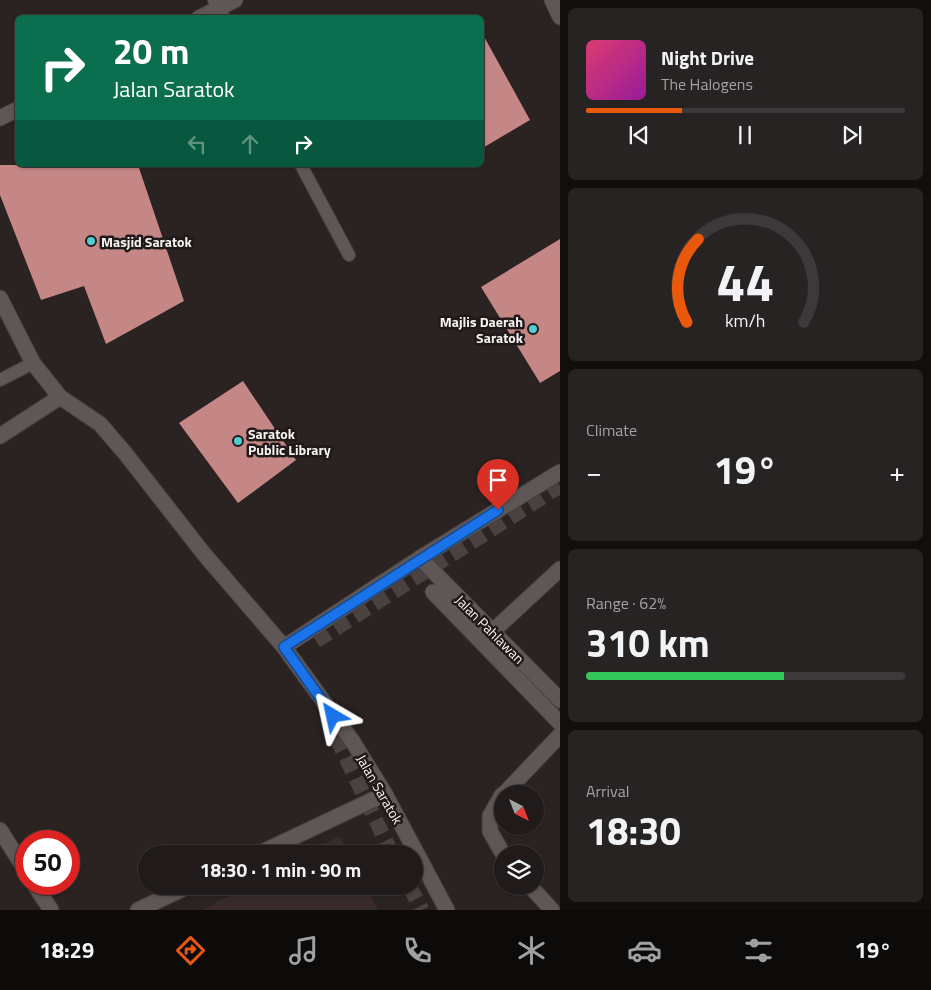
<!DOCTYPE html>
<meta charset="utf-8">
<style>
body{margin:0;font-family:"Titillium Web",sans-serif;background:#282323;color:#f1f3f6;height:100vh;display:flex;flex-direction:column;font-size:19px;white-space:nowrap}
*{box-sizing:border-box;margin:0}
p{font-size:16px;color:#a2a1a2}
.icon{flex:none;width:28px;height:28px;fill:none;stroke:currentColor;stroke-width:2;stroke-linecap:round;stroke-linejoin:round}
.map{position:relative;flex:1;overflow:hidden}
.side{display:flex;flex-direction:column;gap:8px;padding:8px;background:#120e0e;width:371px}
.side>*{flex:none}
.top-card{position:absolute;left:15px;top:15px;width:469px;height:152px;border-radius:8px;box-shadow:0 1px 4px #0004,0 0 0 1px #3d3839;background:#0b6e4f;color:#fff;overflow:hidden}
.needle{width:32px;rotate:138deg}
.tools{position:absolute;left:494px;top:785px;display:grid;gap:10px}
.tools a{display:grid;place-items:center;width:50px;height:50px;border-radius:50%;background:#201a1a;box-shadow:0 1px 4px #0004,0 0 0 1px #3d3839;font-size:25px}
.speed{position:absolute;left:15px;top:830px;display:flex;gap:10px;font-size:25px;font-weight:700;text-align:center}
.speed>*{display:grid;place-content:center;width:65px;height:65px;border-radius:50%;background:#201a1a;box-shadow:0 1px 4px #0004,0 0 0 1px #3d3839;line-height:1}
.speed .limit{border:8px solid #d22;background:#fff;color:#111}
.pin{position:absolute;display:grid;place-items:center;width:42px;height:42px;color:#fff;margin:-51px -21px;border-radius:50% 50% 50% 0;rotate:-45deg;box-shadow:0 0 5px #0007}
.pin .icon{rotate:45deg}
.me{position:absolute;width:55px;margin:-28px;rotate:324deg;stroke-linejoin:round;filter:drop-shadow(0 0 4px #0008)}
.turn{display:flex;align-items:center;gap:18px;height:105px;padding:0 15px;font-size:22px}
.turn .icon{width:65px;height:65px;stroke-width:2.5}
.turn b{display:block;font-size:35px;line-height:42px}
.lanes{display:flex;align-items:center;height:48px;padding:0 15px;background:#0003;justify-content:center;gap:25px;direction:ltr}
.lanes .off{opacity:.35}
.big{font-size:38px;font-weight:700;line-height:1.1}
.side .widget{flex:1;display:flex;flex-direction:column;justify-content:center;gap:8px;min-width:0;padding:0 18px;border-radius:8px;background:#282323}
.side .dial{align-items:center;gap:0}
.dial svg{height:130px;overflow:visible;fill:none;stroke:#3d3839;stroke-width:7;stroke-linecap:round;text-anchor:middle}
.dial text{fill:#f1f3f6;stroke:none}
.song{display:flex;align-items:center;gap:15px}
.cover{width:60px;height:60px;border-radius:8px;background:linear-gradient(135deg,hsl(340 70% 55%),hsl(300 70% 35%))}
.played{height:5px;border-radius:2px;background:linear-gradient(90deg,#ea580c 30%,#3d3839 30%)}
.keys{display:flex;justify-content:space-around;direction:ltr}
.heat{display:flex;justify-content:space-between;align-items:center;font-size:28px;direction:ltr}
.charge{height:8px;border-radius:4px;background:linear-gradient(90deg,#34c759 62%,#3d3839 0)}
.trip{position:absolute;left:138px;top:845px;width:285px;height:50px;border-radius:25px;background:#201a1a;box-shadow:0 1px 4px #0004,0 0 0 1px #3d3839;font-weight:700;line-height:50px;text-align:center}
.tabs{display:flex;height:80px;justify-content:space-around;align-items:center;background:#0d0a0a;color:#a2a1a2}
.tabs .icon{width:35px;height:35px}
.tabs .on{color:#ea580c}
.tabs b{font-size:22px;color:#f1f3f6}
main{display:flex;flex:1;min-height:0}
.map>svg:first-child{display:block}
.built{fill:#392b2b}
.building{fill:#c58786}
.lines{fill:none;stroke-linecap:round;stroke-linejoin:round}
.street-tunnel{stroke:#494241;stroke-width:15;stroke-dasharray:15 8;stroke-linecap:butt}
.lane-casing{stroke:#443f3f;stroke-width:14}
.street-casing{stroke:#443f3f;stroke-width:17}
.secondary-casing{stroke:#443f3f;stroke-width:17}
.lane{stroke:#5f5756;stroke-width:12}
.street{stroke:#5f5756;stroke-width:15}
.secondary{stroke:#5f5756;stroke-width:15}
.route-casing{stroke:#114b97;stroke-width:12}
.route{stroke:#1a73e8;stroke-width:9}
.poi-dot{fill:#51ccd3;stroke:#201919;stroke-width:2}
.labels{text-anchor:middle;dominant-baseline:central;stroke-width:5;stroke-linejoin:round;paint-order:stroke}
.poi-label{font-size:14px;font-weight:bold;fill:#f7f2f2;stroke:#201919;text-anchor:start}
.street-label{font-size:14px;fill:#f7f2f2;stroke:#201919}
</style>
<main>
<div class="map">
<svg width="560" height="910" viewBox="0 0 560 910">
<rect width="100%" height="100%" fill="#2a2322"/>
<path class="built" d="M339 836 349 854H306Z
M247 886H366L378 910H203Z"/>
<path class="building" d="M481 31 530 120 481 149Z
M0 165H138L184 301 106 344 84 286 41 300 0 195Z
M560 239V371L540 383 481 287Z
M243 381 296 460 238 503 179 423Z"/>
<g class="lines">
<path class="street-tunnel" d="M316 641 560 486
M336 737 392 854
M409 886 422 910"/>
<defs>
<path id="lane" d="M214 0 224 18
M301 165 349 255
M0 380 33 363"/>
<path id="street" d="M552 0 560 17
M199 18 235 0
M0 118 18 109
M0 298 33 363 60 397 100 424 125 453 204 554 284 647
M0 436 60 397
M420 558 560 700
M433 592 560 723
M492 632 560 569
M504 794 560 735
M502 795 490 816V831L503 854
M0 830 26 871
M258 854 385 794
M34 884 51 910
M530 886 552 910
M138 910 189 886"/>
<path id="secondary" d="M447 910 385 794 353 742 284 647 420 558 560 472"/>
</defs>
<use href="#lane" class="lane-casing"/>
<use href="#street" class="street-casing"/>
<use href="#secondary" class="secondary-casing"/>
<use href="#lane" class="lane"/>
<use href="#street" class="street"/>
<use href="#secondary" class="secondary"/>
</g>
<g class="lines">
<defs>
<path id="route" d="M333 716 284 647 498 510"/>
</defs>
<use href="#route" class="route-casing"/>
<use href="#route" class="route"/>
</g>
<g class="poi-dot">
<circle cx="91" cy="241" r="5"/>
<circle cx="533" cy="329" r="5"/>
<circle cx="238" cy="441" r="5"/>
</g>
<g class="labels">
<g class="poi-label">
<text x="101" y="241">Masjid Saratok</text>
<text x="523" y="321" text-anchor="end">Majlis Daerah<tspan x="523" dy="16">Saratok</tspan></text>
<text x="248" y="433">Saratok<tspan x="248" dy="16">Public Library</tspan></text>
</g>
<g class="street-label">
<text transform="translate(490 629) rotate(45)">Jalan Pahlawan</text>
<text transform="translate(380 789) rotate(60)">Jalan Saratok</text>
</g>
</g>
</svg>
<div class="tools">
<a><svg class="needle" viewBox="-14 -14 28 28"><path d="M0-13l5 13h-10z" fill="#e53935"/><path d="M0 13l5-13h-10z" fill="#a2a1a2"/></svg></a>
<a><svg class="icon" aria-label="layers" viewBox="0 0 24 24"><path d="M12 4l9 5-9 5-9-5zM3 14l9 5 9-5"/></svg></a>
</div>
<div class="speed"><div class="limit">50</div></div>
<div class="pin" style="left:498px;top:510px;background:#d93025"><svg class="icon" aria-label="arrive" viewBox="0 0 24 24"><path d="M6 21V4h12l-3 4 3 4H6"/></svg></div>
<svg class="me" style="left:333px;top:716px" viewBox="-20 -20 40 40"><path d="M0-17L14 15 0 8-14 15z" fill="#1a73e8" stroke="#fff" stroke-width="4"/></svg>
<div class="trip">18:30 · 1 min · 90 m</div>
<div class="top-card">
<div class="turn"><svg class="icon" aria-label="right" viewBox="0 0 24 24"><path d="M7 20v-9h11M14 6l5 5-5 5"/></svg><div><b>20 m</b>Jalan Saratok</div></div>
<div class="lanes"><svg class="icon off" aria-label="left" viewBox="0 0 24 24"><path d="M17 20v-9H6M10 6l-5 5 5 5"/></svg><svg class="icon off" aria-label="ahead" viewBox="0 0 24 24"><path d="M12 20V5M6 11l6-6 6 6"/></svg><svg class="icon" aria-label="right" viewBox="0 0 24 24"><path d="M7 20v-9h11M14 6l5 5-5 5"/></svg></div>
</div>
</div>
<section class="side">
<div class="widget">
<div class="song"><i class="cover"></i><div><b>Night Drive</b><p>The Halogens</p></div></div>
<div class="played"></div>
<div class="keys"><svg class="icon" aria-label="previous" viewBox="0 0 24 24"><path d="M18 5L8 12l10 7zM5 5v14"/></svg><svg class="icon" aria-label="pause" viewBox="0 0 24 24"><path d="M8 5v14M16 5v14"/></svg><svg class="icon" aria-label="next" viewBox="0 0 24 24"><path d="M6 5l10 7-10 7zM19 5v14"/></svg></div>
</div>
<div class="widget dial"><svg viewBox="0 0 100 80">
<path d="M14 69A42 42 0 1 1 86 69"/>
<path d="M14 69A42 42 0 0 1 21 18" stroke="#ea580c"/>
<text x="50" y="56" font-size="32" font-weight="700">44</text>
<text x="50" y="72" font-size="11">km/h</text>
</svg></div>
<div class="widget"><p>Climate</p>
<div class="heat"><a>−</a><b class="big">19°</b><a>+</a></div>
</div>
<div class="widget"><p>Range · 62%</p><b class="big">310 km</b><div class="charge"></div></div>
<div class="widget"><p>Arrival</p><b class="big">18:30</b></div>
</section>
</main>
<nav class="tabs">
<b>18:29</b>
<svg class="icon on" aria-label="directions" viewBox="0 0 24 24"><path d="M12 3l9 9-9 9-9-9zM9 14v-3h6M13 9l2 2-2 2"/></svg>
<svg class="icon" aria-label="music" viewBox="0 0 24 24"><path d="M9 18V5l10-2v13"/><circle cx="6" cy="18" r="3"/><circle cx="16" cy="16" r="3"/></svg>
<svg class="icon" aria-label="phone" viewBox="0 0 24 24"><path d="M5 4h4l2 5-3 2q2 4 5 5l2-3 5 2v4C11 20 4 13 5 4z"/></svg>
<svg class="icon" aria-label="climate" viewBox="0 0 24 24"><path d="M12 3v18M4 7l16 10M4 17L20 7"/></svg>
<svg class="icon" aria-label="car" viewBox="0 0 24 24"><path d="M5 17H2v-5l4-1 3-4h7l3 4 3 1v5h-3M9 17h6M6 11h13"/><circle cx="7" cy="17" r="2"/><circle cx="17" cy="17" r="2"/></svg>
<svg class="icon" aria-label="filters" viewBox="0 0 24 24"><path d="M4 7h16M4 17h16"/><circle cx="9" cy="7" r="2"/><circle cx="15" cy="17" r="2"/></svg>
<b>19°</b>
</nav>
